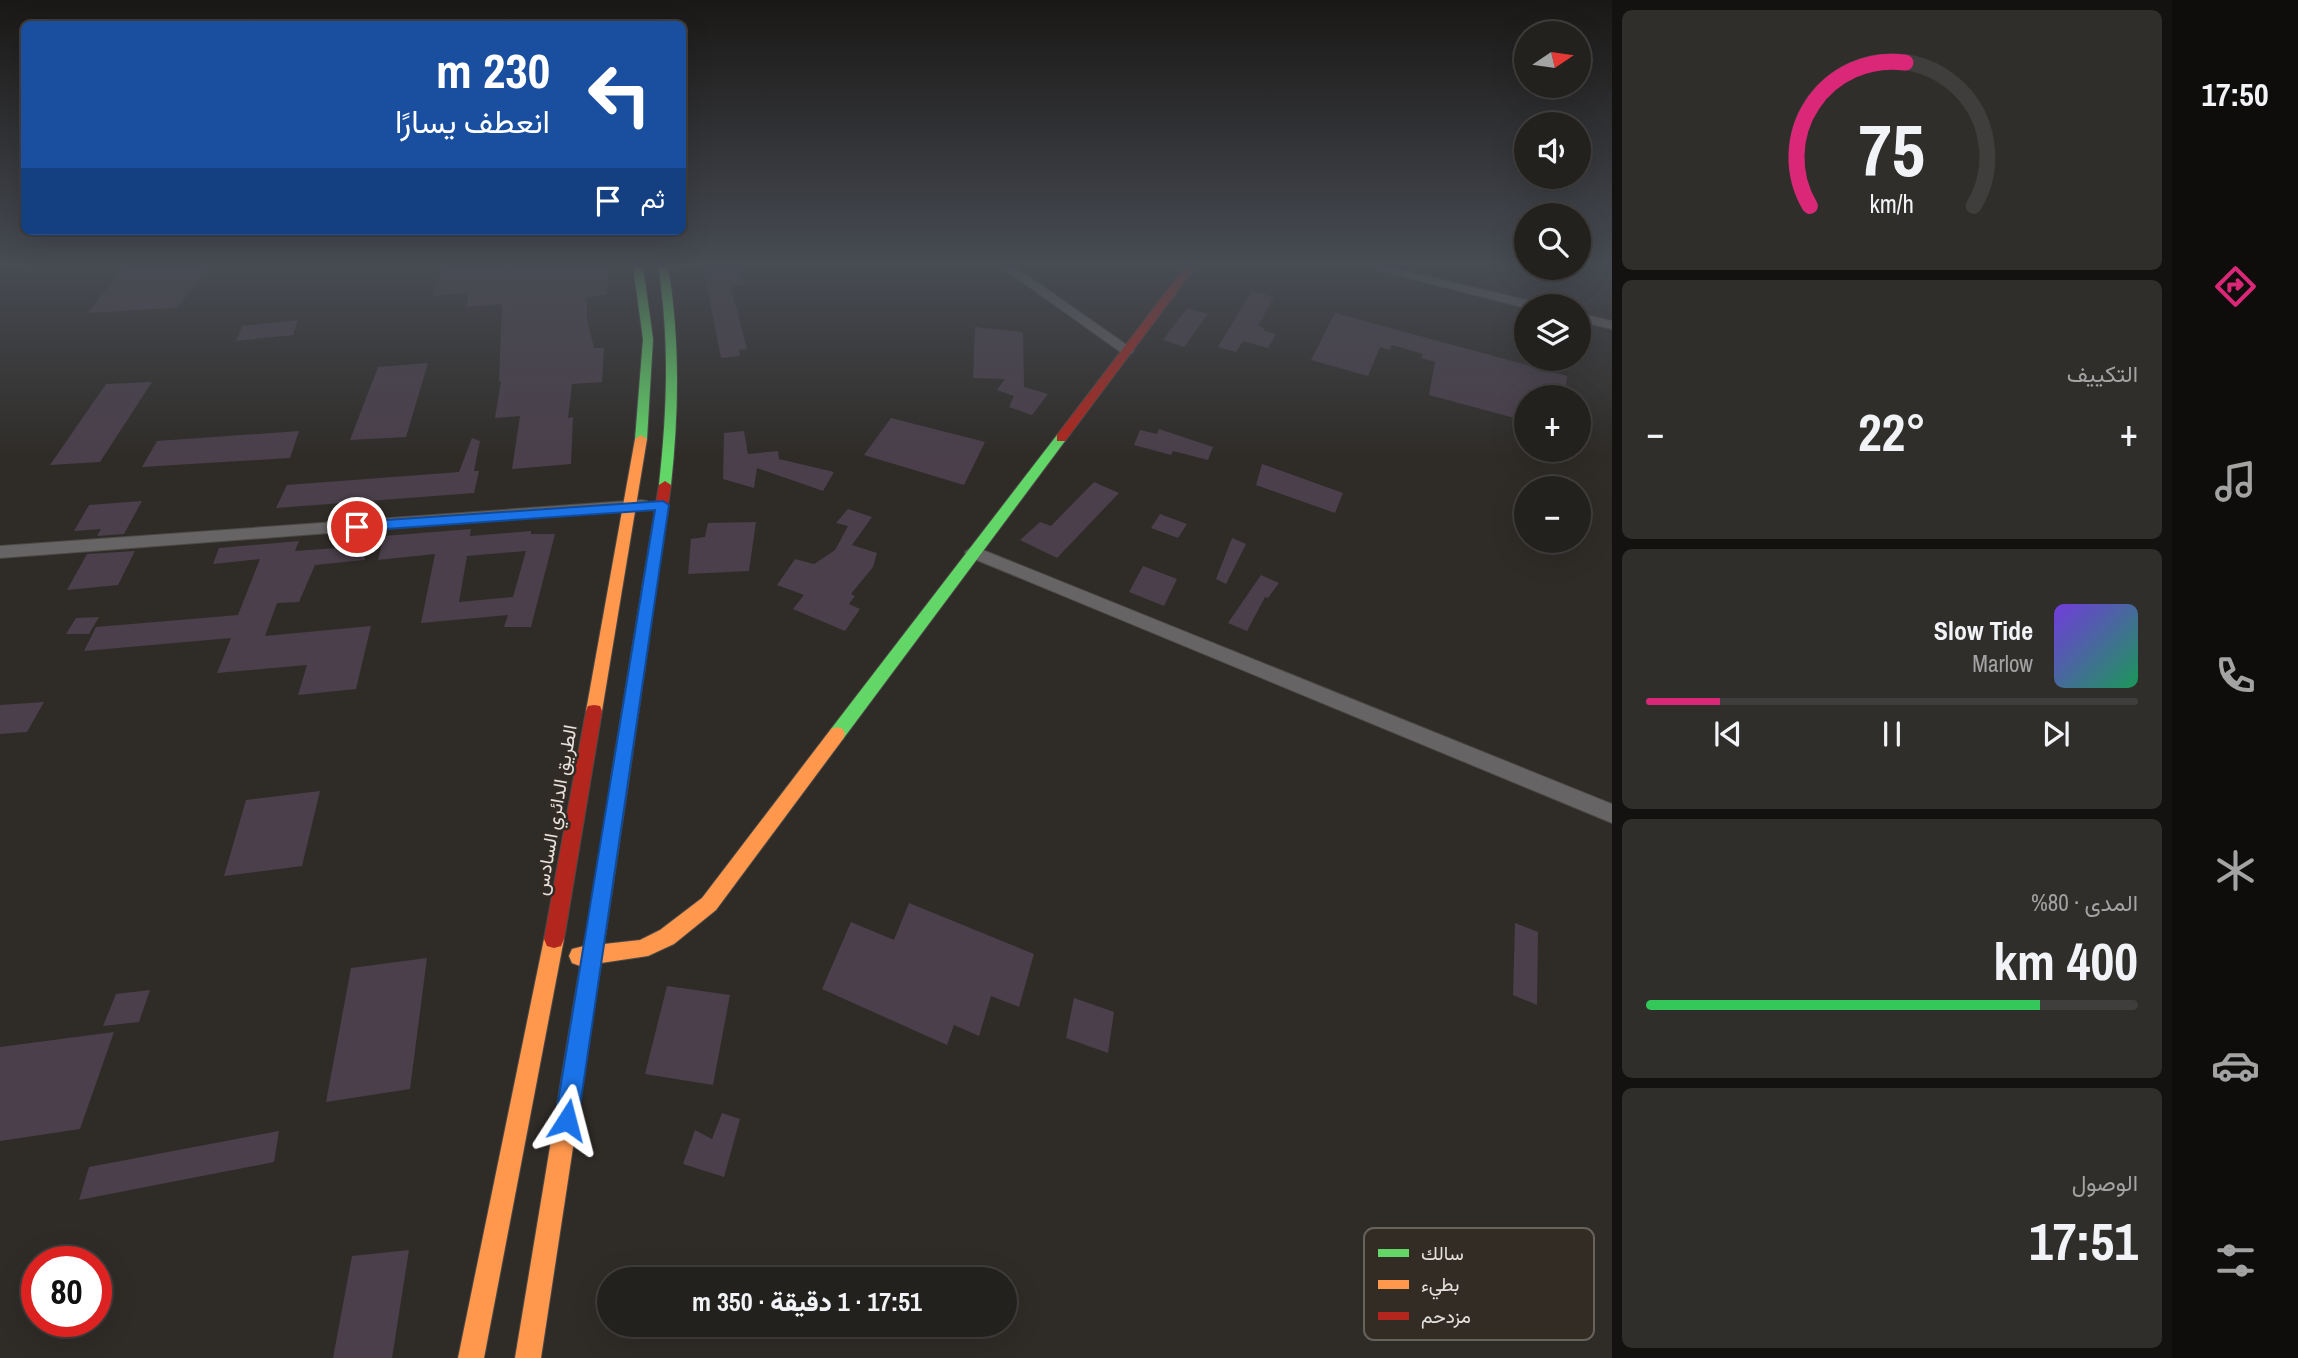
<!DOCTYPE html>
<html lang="ar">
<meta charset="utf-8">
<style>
body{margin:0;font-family:"Archivo Narrow",Vazirmatn,sans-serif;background:#2f2e2b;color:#f1f3f6;direction:rtl;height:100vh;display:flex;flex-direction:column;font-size:26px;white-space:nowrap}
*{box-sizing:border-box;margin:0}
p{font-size:23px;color:#a3a3a4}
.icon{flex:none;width:38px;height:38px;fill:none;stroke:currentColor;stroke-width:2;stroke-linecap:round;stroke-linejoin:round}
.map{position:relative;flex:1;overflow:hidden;direction:ltr}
.side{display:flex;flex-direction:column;gap:10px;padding:10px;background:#131210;width:560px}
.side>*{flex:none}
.hud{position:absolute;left:21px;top:21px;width:665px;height:214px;border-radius:10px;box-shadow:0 7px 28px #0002,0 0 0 2px #403e3c;direction:rtl;background:#1a4fa0;color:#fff;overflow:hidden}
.needle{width:46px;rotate:77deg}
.fabs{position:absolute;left:1514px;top:21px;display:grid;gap:14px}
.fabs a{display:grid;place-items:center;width:77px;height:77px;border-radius:50%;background:#23211e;box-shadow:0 7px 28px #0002,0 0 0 2px #403e3c;font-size:35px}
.speed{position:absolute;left:21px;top:1246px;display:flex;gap:14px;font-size:35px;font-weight:700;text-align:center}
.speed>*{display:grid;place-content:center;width:91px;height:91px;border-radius:50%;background:#23211e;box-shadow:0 7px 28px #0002,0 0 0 2px #403e3c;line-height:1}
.speed .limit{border:10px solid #d22;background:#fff;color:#111}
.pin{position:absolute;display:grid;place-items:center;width:60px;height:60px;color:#fff;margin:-30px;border:4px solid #fff;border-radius:50%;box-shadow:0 2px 7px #0007}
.me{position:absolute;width:77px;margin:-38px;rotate:9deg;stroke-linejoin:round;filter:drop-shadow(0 0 5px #0008)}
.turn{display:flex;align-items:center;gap:24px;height:147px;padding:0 21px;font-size:32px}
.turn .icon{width:91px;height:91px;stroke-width:2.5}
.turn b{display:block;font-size:49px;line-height:60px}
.then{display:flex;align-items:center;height:66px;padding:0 21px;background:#0003;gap:14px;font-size:26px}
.big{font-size:52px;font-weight:800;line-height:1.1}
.side .tile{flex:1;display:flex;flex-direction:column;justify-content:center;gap:10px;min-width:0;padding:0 24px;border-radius:10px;background:#2f2e2b}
.side .dial{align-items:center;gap:0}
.dial svg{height:182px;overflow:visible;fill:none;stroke:#403e3c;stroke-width:7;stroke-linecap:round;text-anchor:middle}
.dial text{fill:#f1f3f6;stroke:none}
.song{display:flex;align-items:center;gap:21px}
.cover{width:84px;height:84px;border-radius:10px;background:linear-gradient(135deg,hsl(260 70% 55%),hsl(150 70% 35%))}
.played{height:7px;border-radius:4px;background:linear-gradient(90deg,#db2777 15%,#403e3c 15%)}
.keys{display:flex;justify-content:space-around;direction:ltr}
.heat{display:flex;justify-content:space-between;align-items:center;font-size:38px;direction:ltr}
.charge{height:10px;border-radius:5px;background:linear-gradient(90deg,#34c759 80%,#403e3c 0)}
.trip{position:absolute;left:597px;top:1267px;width:420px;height:70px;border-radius:35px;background:#23211e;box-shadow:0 7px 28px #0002,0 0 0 2px #403e3c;font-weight:800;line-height:70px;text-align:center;direction:rtl}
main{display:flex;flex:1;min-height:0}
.tabs{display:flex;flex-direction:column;width:126px;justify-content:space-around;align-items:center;background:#0e0d0c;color:#a3a3a4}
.tabs .icon{width:49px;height:49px}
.tabs .selected{color:#db2777}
.tabs b{font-size:32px;color:#f1f3f6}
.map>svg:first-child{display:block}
.building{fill:#4a3f4a;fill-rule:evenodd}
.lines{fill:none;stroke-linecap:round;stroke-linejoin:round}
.street-casing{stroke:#4b4946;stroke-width:2}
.fast-casing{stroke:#4b4946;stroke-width:2}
.slow-casing{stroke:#4b4946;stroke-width:2}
.jam-casing{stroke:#4b4946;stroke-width:2}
.street{fill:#666464;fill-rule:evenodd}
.fast{fill:#63d668;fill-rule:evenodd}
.slow{fill:#ff974d;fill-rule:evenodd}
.jam{fill:#b3261e;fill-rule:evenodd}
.route{fill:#1a73e8;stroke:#114b97;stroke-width:2}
.labels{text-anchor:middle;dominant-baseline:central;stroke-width:5;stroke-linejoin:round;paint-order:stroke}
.street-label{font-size:19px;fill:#e5e1dd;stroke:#322c25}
.key{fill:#322c25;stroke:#68625c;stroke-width:2}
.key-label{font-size:19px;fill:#e5e1dd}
</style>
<main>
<nav class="tabs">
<b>17:50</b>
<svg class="icon selected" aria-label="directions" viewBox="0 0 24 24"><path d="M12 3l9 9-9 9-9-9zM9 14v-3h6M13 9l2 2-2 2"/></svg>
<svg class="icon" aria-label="music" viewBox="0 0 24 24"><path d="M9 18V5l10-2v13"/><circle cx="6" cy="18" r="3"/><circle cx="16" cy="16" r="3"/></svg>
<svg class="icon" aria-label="phone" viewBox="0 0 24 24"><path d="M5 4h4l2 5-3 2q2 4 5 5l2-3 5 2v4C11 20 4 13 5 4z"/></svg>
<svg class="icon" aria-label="climate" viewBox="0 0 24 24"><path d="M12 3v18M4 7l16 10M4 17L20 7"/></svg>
<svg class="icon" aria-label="car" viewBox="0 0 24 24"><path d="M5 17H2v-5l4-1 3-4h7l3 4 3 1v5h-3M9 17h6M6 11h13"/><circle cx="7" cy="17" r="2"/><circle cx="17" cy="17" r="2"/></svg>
<svg class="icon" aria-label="filters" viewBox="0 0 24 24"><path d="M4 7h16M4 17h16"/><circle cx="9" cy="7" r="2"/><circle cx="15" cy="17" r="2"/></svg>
</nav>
<section class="side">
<div class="tile dial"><svg viewBox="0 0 100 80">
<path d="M14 69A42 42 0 1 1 86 69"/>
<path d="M14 69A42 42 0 0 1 56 6" stroke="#db2777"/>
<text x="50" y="56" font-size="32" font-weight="700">75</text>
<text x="50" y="72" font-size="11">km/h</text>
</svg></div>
<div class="tile"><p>التكييف</p>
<div class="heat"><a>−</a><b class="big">22°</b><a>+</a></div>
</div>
<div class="tile">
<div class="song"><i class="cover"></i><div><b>Slow Tide</b><p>Marlow</p></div></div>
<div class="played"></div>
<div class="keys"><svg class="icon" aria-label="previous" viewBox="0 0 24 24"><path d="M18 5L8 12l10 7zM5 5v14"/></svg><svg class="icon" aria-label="pause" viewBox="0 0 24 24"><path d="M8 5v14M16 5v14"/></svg><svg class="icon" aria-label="next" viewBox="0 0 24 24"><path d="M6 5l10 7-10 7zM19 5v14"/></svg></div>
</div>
<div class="tile"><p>المدى · 80%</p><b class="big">400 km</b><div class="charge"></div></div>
<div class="tile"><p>الوصول</p><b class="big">17:51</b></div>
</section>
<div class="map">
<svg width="1612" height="1358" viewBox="0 0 1612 1358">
<rect width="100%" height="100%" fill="#2f2c28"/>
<path class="building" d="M124 266H210L177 308 88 313Z
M443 266H609L607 294 587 298V319L594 348H604L602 382 572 384 568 418 573 417 571 464 512 469 520 416 495 418 501 381H499L502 304 467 307 468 293 433 296Z
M703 266H737L745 285 731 286 747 349 739 350 740 356 721 358Z
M1254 291 1274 297 1258 326 1265 328 1263 331 1276 334 1268 348 1243 341 1236 352 1218 347 1251 292Z
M1187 308 1208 314 1184 347 1163 340Z
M1335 313 1567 376 1564 397H1526V421L1429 395 1435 362 1421 358 1423 354 1392 345 1390 350 1380 347 1368 376 1311 360Z
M298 320 293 335 236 341 242 326Z
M975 327 1023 332 1024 387 1048 394 1032 415 1009 407 1014 396 997 390 1005 379 973 378Z
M428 363 406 437 350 440 378 367Z
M152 382 100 462 50 465 106 384Z
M891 418 985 442 964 485 864 455Z
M1159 429 1213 447 1208 460 1173 451 1171 455 1134 445 1140 430 1157 434Z
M299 431 290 458 142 467 157 441Z
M744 431 748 454 778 451 779 459 834 472 823 491 757 468 754 488 723 479 724 433Z
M472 438 480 441 474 471H479L474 493 276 508 287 485 459 472Z
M1262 464 1343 493 1335 513 1256 485Z
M1094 482 1119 493 1057 558 1020 540 1040 522 1051 526Z
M142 501 124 534 97 536 101 529 74 531 89 505Z
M848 509 872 517 852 545 877 553 873 567 851 594 855 596 849 604 860 609 845 631 793 609 804 595 777 585 795 559 814 564 835 550 848 526 836 523Z
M1160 514 1187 524 1178 538 1151 528Z
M756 522 749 571 688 574 691 539 705 537 708 523Z
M471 529 470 536 531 531V534H555L531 627H504L508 615 421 623 435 554 378 560 384 536ZM526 551 513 597 459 602 467 556Z
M1232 538 1246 544 1226 584 1216 579Z
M299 541 295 551 364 546 365 560 315 565 299 602 277 603 265 636 371 626 356 689 298 695 307 665 217 673 231 638 84 651 96 627 238 615 260 559 213 564 219 548Z
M135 551 118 585 67 590 87 554Z
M1143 566 1177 579 1164 606 1129 592Z
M1261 575 1279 583 1268 598 1265 597 1247 631 1228 623Z
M99 617 89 634H66L76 618Z
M44 702 27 732 0 734V705Z
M320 791 302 866 224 876 246 800Z
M909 903 1034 954 1019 1007 991 996 979 1036 954 1025 947 1045 822 989 851 922 894 940Z
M1515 923 1538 932 1537 1005 1513 995Z
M427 958 410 1089 326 1102 351 968Z
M667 986 730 995 713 1085 645 1074Z
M150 990 139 1022 103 1026 116 994Z
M1074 998 1114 1012 1108 1053 1066 1038Z
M114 1032 80 1129 0 1141V1047Z
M722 1113 740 1119 724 1177 683 1164 695 1130 712 1139Z
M279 1131 274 1162 79 1200 89 1167Z
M409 1250 392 1358H333L352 1256Z"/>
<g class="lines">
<defs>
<path id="street" d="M1000 266H1014L1134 350 1132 353H1122Z
M1362 266H1384L1539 303 1541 306 1526 308Z
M1578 313 1612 321V329L1578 321Z
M641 500 647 501 649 505 647 509 0 558V546Z
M973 546 1612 804V823L967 556 965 552Z"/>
<path id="fast" d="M633 266H643L653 339 647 439 641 443 635 439 643 339Z
M658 266H668C680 339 679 411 671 485L665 489 659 485C667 411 670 340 658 266Z
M1061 434 1065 435V441L843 739 837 741 831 739 829 734 831 729 1057 435Z"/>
<path id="slow" d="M641 435 647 439 602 711 600 716H588L586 711 635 439Z
M837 727 843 729 845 734 843 739 716 910 674 944 648 956 601 963 541 1358H515L580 966 572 963 569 956 572 949 584 946 614 773 620 771 626 773 629 778 604 944 640 940 660 930 702 898 831 729Z
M554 930 561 932 564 939 484 1358H458L544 939 547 932Z"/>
<path id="jam" d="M1186 266H1196L1065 441H1057V435Z
M665 481 671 485 629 778 626 783 620 785 614 783 611 778 659 485Z
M594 705 600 706 602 711 564 939 561 946 554 948 547 946 544 939 586 711 588 706Z"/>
</defs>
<use href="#street" class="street-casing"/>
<use href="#fast" class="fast-casing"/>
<use href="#slow" class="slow-casing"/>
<use href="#jam" class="jam-casing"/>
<use href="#street" class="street"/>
<use href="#fast" class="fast"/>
<use href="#slow" class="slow"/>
<use href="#jam" class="jam"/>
</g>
<linearGradient id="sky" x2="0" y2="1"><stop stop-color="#1a1816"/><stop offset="0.58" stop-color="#474b53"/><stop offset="1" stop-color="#474b53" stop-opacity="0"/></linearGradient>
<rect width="1612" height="456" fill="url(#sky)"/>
<path class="route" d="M663 501 669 505 578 1120 575 1128 567 1131 559 1128 555 1120 655 510 357 531 350 527 357 522Z"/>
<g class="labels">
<g class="street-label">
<text transform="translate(555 810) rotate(-80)">الطريق الدائري السادس</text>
</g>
</g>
<rect x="1364" y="1228" width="230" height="112" rx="10" class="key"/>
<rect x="1378" y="1249" width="31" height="8" fill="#63d668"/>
<rect x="1378" y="1280" width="31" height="9" fill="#ff974d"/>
<rect x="1378" y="1312" width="31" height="8" fill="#b3261e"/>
<g class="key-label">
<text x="1421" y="1260">سالك</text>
<text x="1421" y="1291">بطيء</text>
<text x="1421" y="1323">مزدحم</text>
</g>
</svg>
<div class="fabs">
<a><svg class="needle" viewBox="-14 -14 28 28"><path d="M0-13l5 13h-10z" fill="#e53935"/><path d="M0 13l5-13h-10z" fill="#a3a3a4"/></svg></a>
<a><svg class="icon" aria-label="sound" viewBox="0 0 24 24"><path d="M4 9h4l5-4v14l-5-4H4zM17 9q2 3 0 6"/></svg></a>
<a><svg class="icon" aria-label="search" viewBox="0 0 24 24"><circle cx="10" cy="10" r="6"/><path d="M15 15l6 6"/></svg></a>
<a><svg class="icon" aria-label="layers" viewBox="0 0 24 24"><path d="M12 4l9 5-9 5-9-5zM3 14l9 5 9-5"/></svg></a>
<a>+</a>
<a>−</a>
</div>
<div class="speed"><div class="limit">80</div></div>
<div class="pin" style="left:357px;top:527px;background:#d93025"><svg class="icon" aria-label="arrive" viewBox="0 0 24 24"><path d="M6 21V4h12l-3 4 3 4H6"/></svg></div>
<svg class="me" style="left:567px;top:1120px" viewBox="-20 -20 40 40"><path d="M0-17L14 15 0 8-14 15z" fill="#1a73e8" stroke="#fff" stroke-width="4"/></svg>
<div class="trip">17:51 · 1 دقيقة · 350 m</div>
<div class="hud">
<div class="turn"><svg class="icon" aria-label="left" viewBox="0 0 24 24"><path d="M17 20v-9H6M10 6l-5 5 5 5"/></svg><div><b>230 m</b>انعطف يسارًا</div></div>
<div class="then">ثم<svg class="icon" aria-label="arrive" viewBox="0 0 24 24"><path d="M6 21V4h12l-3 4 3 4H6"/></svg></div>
</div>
</div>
</main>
